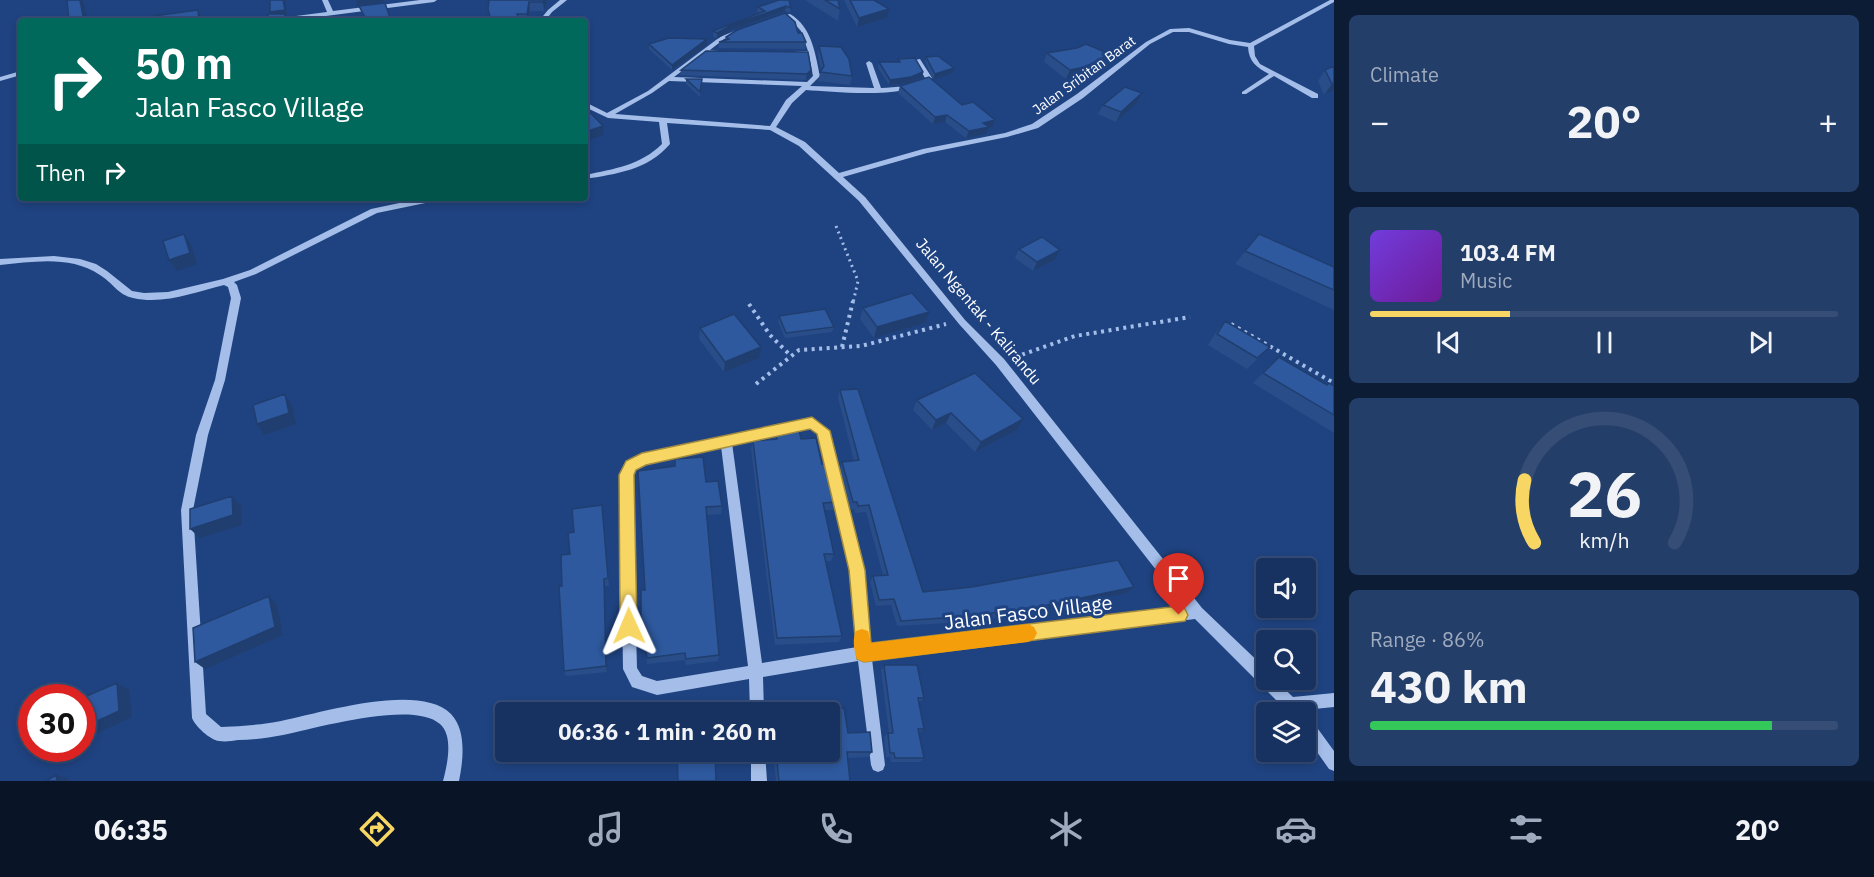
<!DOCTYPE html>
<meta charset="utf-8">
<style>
body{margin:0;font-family:"IBM Plex Sans",sans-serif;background:#243e6a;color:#f1f3f6;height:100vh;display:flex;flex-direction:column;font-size:22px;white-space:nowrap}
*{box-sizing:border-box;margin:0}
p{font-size:20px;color:#9eaabd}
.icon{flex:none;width:33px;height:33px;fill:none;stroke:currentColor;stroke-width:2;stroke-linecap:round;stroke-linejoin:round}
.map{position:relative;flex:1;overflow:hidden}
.sheet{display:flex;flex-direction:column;gap:15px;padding:15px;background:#0d1c35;width:540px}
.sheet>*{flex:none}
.top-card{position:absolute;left:18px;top:18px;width:570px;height:183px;border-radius:6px;box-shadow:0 3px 9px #0003,0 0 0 2px #364d76;background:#00695c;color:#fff;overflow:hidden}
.buttons{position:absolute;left:1256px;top:558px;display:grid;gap:12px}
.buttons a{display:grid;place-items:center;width:60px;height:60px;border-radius:6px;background:#173261;box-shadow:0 3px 9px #0003,0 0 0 2px #364d76;font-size:30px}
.speed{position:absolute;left:18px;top:684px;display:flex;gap:12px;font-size:30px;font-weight:700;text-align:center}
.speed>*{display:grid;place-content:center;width:78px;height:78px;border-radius:50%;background:#173261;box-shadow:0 3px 9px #0003,0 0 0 2px #364d76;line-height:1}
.speed .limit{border:9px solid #d22;background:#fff;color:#111}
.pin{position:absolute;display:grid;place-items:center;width:51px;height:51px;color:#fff;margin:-62px -26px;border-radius:50% 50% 50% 0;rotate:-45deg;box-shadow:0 0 6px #0007}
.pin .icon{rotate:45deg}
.me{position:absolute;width:66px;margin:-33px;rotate:359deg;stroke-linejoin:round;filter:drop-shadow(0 0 4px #0008)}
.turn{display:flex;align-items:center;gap:21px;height:126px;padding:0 18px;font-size:27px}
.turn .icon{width:78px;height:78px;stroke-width:2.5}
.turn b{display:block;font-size:42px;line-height:51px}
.then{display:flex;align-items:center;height:57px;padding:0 18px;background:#0003;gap:12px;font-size:22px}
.big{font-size:45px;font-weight:700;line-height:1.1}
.sheet .widget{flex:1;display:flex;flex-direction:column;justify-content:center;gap:9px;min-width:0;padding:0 21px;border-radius:9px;background:#243e6a}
.sheet .dial{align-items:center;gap:0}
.dial svg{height:156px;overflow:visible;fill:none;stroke:#364d76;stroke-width:7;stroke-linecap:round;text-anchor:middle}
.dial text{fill:#f1f3f6;stroke:none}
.song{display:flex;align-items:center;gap:18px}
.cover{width:72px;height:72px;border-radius:9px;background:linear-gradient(135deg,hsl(260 70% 55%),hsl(280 70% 35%))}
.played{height:6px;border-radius:3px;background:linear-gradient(90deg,#f7d663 30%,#364d76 30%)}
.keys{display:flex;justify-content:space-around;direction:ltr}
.heat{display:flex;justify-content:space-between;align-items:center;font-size:33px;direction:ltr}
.charge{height:9px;border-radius:4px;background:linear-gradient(90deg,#34c759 86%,#364d76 0)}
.trip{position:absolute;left:495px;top:702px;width:345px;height:60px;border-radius:6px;background:#173261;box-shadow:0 3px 9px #0003,0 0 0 2px #364d76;font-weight:700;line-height:60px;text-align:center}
.tab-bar{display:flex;height:96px;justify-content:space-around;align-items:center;background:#091427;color:#9eaabd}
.tab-bar .icon{width:42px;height:42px}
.tab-bar .on{color:#f7d663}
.tab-bar b{font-size:27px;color:#f1f3f6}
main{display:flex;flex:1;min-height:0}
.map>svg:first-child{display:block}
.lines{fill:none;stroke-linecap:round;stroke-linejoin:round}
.path-far1{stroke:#a4bee9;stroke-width:3;stroke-dasharray:2 4;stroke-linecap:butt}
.path{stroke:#a4bee9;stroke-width:4;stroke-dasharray:3 4.5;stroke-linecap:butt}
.minor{fill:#a4bee9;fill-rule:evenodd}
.wall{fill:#284d88}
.shaded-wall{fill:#203e6f}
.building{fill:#2e599e;stroke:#203e6f;stroke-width:1.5}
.route{fill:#f7d663;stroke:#a18b40;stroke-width:1.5}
.slow{fill:#f59e0b}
.labels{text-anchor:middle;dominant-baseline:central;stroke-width:6;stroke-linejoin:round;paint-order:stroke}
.far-street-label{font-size:14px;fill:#fff;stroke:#1f4381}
.street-label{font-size:16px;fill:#fff;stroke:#1f4381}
.near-street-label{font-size:20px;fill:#fff;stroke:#1f4381}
</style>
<main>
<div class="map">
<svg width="1334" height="781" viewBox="0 0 1334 781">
<rect width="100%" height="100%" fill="#1f4381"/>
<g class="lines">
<path class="path-far1" d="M836 226 858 281 853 303"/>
<path class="path" d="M749 304 770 335 790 355
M1231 324 1334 383
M842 347 853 301
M1015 357 1075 336 1190 317
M756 384 799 350 861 346 946 324"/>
<path class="minor" d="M322 0H328L333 11 420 0H437L434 2 287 21H270L273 19 327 12Z
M560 0H567L552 12 545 21H539L548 10Z
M1330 0H1334V2L1254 46 1255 56 1260 64 1318 94V98H1312L1274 76 1246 94H1242V92L1269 74C1256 67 1249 62 1248 47L1229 44 1189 32H1173L1150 44 1083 98 1038 128 1007 137 927 153 843 177 865 197 965 320 1004 359 1202 608 1266 669V680H1275L1293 697 1334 693V707L1304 710 1305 712H1288L1195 619 872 659 885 765 883 770 878 772 873 770 871 765 858 661 763 677 764 712H750L749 679 657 695 632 687 623 669 620 475 627 463 642 454 812 419 827 428 828 431 863 570 870 645 1185 607 996 365 959 324 859 201 799 146 770 130 667 123 670 144C648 170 616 174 585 179V175C614 169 641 165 662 144L659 122 608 118 585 107V102L607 113 648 91 720 37 742 28 744 29V31L724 39 710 50 719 51V53L705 54 674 77 807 82 813 76 809 55H796L793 53 796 51H808L801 31 789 18 776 20 773 18 790 14C812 27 815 53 820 76L810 86 874 88 866 63 869 61 872 63 881 88C896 87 913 87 925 78L915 60 920 59 932 78C911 100 836 92 806 90L792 103 776 127 805 142 839 173 923 149 1005 133 1032 124 1077 94 1146 42 1170 29 1189 28 1230 40 1250 43ZM669 81 802 86 786 100 770 126 615 114 652 93ZM810 428 818 433 851 570 857 647 762 663 732 443ZM721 446 748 666 657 681 642 676 637 668 632 475 635 469 645 463Z
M21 71V75L0 81V77Z
M423 198H439L435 201 377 213 256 274 234 282 237 285 241 298 225 380 208 435 193 510 206 714 221 727C241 726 261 725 281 721 321 713 419 682 451 714 467 731 463 761 459 781H443C447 766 454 736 440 724 413 700 317 728 283 735 268 738 253 740 238 740 232 741 225 742 219 741 210 740 195 726 192 718L181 510 196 435 215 380 231 298 228 287 224 285C195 292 164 305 133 298 118 295 112 282 100 275 70 255 33 262 0 265V259L54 256 80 259 96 264 107 271 132 291 144 293 168 292 223 279 250 270 371 209Z
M1305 716 1310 718 1334 751V771L1329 769 1305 735Z
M751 752H765L767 781H751Z"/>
</g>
<path class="wall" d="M489 0H547L544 11H530L529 21H491L488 9Z
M779 0 791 8 790 13 785 11 731 30 717 39 713 36V31L760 13 757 12 758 7Z
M805 0H838L840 9 838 21Z
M844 0H874L889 9 887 18 857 27Z
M798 33 806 42 805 49 719 48V42L725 40 726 37Z
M649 44 707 45 672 70 649 49Z
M819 46 852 76 850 85 818 81 821 70 818 55Z
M1047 53 1106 63 1081 77 1066 79 1044 62Z
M926 57 953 73 933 80 925 62Z
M898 59 923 72 922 77 909 83 889 85 878 68 879 62H898Z
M1334 66V90L1324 95 1318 81 1325 70Z
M681 70H811V75L806 80 680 75Z
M686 79H702L700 97 686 84Z
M900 86 962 105 995 120 993 127 989 128 986 134 966 138 945 122 933 124 898 93Z
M1142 93 1137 103 1116 122 1098 114 1103 105Z
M1259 234 1334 267V310L1235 264Z
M1019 249 1060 250 1055 260 1033 271 1015 258Z
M863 308 925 323 874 338 860 319Z
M779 316 834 327 832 332 785 338 778 322Z
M1225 321 1270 347 1247 369 1208 345 1216 332Z
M700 328 759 358 724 372 699 339Z
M1263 373 1334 386V433L1253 383Z
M840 390 923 592 1134 587 1127 593 1037 612 966 622 897 626 891 605 876 606 870 582 873 576 883 575 866 512 855 513 854 509H850L840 469 842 462 854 461 838 398Z
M917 400 1023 419 1017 430 975 452 946 423 932 430 913 410Z
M775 429 801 439 822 464 837 502 834 510H825L834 554 831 561H826L842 636 839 642 775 645 751 449 753 441 774 440Z
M675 459 706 482 722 506 721 514 707 515 719 655 718 661 686 665 685 660 647 664 641 619 645 590 675 466Z
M602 505 609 586H605L607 672 566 676 564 671 562 586 574 532Z
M884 665 924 698 919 703 924 729 919 733 924 758 920 762H891L890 757H886L884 737 888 733H889L881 670Z
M844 708 848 733 870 732 872 752 868 757 847 758 850 781H776L773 752H830V712H810L811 709Z"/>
<path class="shaded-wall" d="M80 0H82L84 3 88 21H84Z
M283 0H285L287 15H285L288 21 272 17 270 12Z
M356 0H383V2L357 6Z
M544 0H547L544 11 543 2Z
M529 2 530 11 528 21 527 14Z
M786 6 785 11 731 30 717 39V33L732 25Z
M889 9 887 18 857 27 859 18Z
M198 10 202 18V21H199Z
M707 39V45L672 70V65Z
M1110 54 1106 63 1081 77 1066 79 1070 70Z
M954 68 953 73 933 80 935 74Z
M811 70V75L806 80 807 74Z
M923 72 922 77 909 83 889 85 890 80Z
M1334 83V90L1324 95 1332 84Z
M1142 93 1137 103 1116 122 1121 112Z
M947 115 945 122 933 124 935 117Z
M995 120 993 127 989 128 986 134 966 138 969 131 983 123Z
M603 126 604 135 585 141V132Z
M184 234 191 245 197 264 177 271 169 260Z
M1060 250 1055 260 1033 271 1037 262Z
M929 312 925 323 874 338 877 327Z
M761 347 759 358 724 372 725 362Z
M285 394 292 405 296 424 264 435 257 424Z
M951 413 946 423 932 430 936 420Z
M1023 419 1017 430 975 452 981 442Z
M232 496 241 506 242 525 200 538 190 529Z
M604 579 605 586 607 672 606 666Z
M1134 587 1127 593 1037 612 1043 606Z
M269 596 277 605 283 635 205 669 195 662Z
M117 683 129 690 132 717 82 740V728Z
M56 775 69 779V781H57Z"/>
<path class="building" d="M67 0H80L84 21H69Z
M270 0H283L285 10 270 12Z
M489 0H544L543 2H529L527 14H517L519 21H491L488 9Z
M779 0H789L791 8 786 6 732 25 717 33 713 31 765 11 758 7Z
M825 0H838L840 9Z
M850 0H874L889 9 859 18Z
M385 3 391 21H367L359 6Z
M198 10 199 21H154V16Z
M785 13 795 22 798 33H802L806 42H719L729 39 726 37 737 30Z
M268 14H285V21H268Z
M669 38 707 39 672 65 649 44Z
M1086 44 1110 54 1085 67 1070 70 1047 53 1077 48Z
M819 46 841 47 849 59 852 76 820 72 824 66Z
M706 51 808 52 811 70 807 74 681 70Z
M938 56 954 68 935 74 926 57Z
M915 58 923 72 911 77 890 80 879 62H900L898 59Z
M1334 66V83L1332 84 1325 70Z
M929 77 962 105 973 102 995 120 983 123 989 127 969 131 947 115 935 117 900 86Z
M686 79H702L700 92Z
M1125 87 1142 93 1121 112 1103 105Z
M585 107 603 126 585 132Z
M184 234 190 253 169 260 163 241Z
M1259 234 1334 267V290L1245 251Z
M1042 237 1060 250 1037 262 1019 249Z
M912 293 929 312 877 327 863 308Z
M825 309 834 327 786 333 779 316Z
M734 314 761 347 725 362 700 328Z
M1225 321 1270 347 1257 358 1217 334Z
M1279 357 1327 385 1329 383 1334 386V415L1263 373Z
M975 373 1023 419 981 442 951 413 936 420 917 400Z
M858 389 923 592 972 587 1118 560 1134 587 1043 606 971 616 901 621 894 599 879 600 873 576 888 575 869 505 858 506 857 502H853L842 462 859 460 840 390Z
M285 394 289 413 257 424 253 405Z
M798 425 801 439 816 438 822 464 827 463 837 502 823 503 834 554H824L842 636 777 638 753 441 777 439 775 429Z
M703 457 706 482 718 481 722 506 706 507 719 655 686 659 685 653 647 658 641 619V590H645L638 471 675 466V459Z
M232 496 233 515 190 529V509Z
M602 505 608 578 604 579 606 666 564 671 559 586H562L561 555 570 554 568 533 574 532 572 509Z
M269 596 275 627 195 662 193 628Z
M884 665H917L924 698H918L924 729H918L924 758H895L894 753H890L888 733H893Z
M117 683 119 711 82 728V698Z
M844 708 848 733 870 732 872 752H847L850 781H779L776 752H830V712H812L811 709Z
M677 711H708V712H677Z
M677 752H709L710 755H715L716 781H678Z
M56 775 57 781H46Z"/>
<path class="route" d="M812 417 830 431 865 570 871 643 1179 606 1185 609 1188 615 1185 621 864 662 857 659 849 570 817 434 810 429 646 465 636 470 634 475 637 626 635 632 629 634 623 632 620 626 619 475 626 461 642 453Z"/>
<path class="slow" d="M1028 624 1034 627 1037 633 1034 639 1028 642 864 662 857 659C854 650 852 640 856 631L862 629 868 631 871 643Z"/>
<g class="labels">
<g class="far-street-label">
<text transform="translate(1084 75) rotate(-36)">Jalan Sribitan Barat</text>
</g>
<g class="street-label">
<text transform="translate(979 311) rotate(50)">Jalan Ngentak - Kalirandu</text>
</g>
<g class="near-street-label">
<text transform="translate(1028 612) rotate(-7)">Jalan Fasco Village</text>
</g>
</g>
</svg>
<div class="buttons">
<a><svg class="icon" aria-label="sound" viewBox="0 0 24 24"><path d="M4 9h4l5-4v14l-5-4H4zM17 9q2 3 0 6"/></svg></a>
<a><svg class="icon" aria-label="search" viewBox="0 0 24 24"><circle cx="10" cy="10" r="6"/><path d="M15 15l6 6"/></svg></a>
<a><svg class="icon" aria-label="layers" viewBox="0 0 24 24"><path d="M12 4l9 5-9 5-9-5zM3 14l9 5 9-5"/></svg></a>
</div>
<div class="speed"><div class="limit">30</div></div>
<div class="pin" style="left:1179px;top:615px;background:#d93025"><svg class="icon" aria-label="arrive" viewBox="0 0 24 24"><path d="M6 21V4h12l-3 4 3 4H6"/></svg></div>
<svg class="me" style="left:629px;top:626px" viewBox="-20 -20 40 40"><path d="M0-17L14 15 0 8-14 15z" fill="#f7d663" stroke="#fff" stroke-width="4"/></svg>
<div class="trip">06:36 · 1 min · 260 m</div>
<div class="top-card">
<div class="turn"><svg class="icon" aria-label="right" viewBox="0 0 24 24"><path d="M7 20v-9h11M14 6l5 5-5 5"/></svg><div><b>50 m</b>Jalan Fasco Village</div></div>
<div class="then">Then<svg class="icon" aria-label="right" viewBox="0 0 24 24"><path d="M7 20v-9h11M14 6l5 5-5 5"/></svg></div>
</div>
</div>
<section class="sheet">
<div class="widget"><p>Climate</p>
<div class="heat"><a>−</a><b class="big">20°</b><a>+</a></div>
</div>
<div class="widget">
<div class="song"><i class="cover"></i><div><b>103.4 FM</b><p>Music</p></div></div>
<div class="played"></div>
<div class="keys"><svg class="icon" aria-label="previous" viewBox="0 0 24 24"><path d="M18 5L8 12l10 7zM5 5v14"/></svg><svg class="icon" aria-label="pause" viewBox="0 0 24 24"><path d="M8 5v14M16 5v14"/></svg><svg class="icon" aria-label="next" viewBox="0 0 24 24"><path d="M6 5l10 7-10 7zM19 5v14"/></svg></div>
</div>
<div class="widget dial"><svg viewBox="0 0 100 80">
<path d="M14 69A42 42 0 1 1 86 69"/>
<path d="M14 69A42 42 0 0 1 9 37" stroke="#f7d663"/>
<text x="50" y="56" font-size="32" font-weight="700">26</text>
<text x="50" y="72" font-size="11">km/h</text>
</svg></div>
<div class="widget"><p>Range · 86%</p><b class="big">430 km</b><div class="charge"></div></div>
</section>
</main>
<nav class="tab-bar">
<b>06:35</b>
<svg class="icon on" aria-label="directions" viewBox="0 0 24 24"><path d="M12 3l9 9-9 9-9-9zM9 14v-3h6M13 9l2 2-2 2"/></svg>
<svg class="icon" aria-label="music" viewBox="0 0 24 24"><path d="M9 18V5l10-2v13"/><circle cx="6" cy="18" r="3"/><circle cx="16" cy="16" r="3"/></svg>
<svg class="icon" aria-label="phone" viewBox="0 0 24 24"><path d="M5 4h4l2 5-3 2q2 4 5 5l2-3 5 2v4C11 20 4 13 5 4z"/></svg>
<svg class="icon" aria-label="climate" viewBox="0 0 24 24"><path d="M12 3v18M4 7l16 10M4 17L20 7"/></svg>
<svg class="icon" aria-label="car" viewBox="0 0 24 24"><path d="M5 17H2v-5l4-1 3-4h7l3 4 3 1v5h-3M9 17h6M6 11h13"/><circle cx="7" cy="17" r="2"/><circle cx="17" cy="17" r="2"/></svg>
<svg class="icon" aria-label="filters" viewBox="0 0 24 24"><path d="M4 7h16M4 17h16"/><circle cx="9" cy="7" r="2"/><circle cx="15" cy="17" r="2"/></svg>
<b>20°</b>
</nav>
